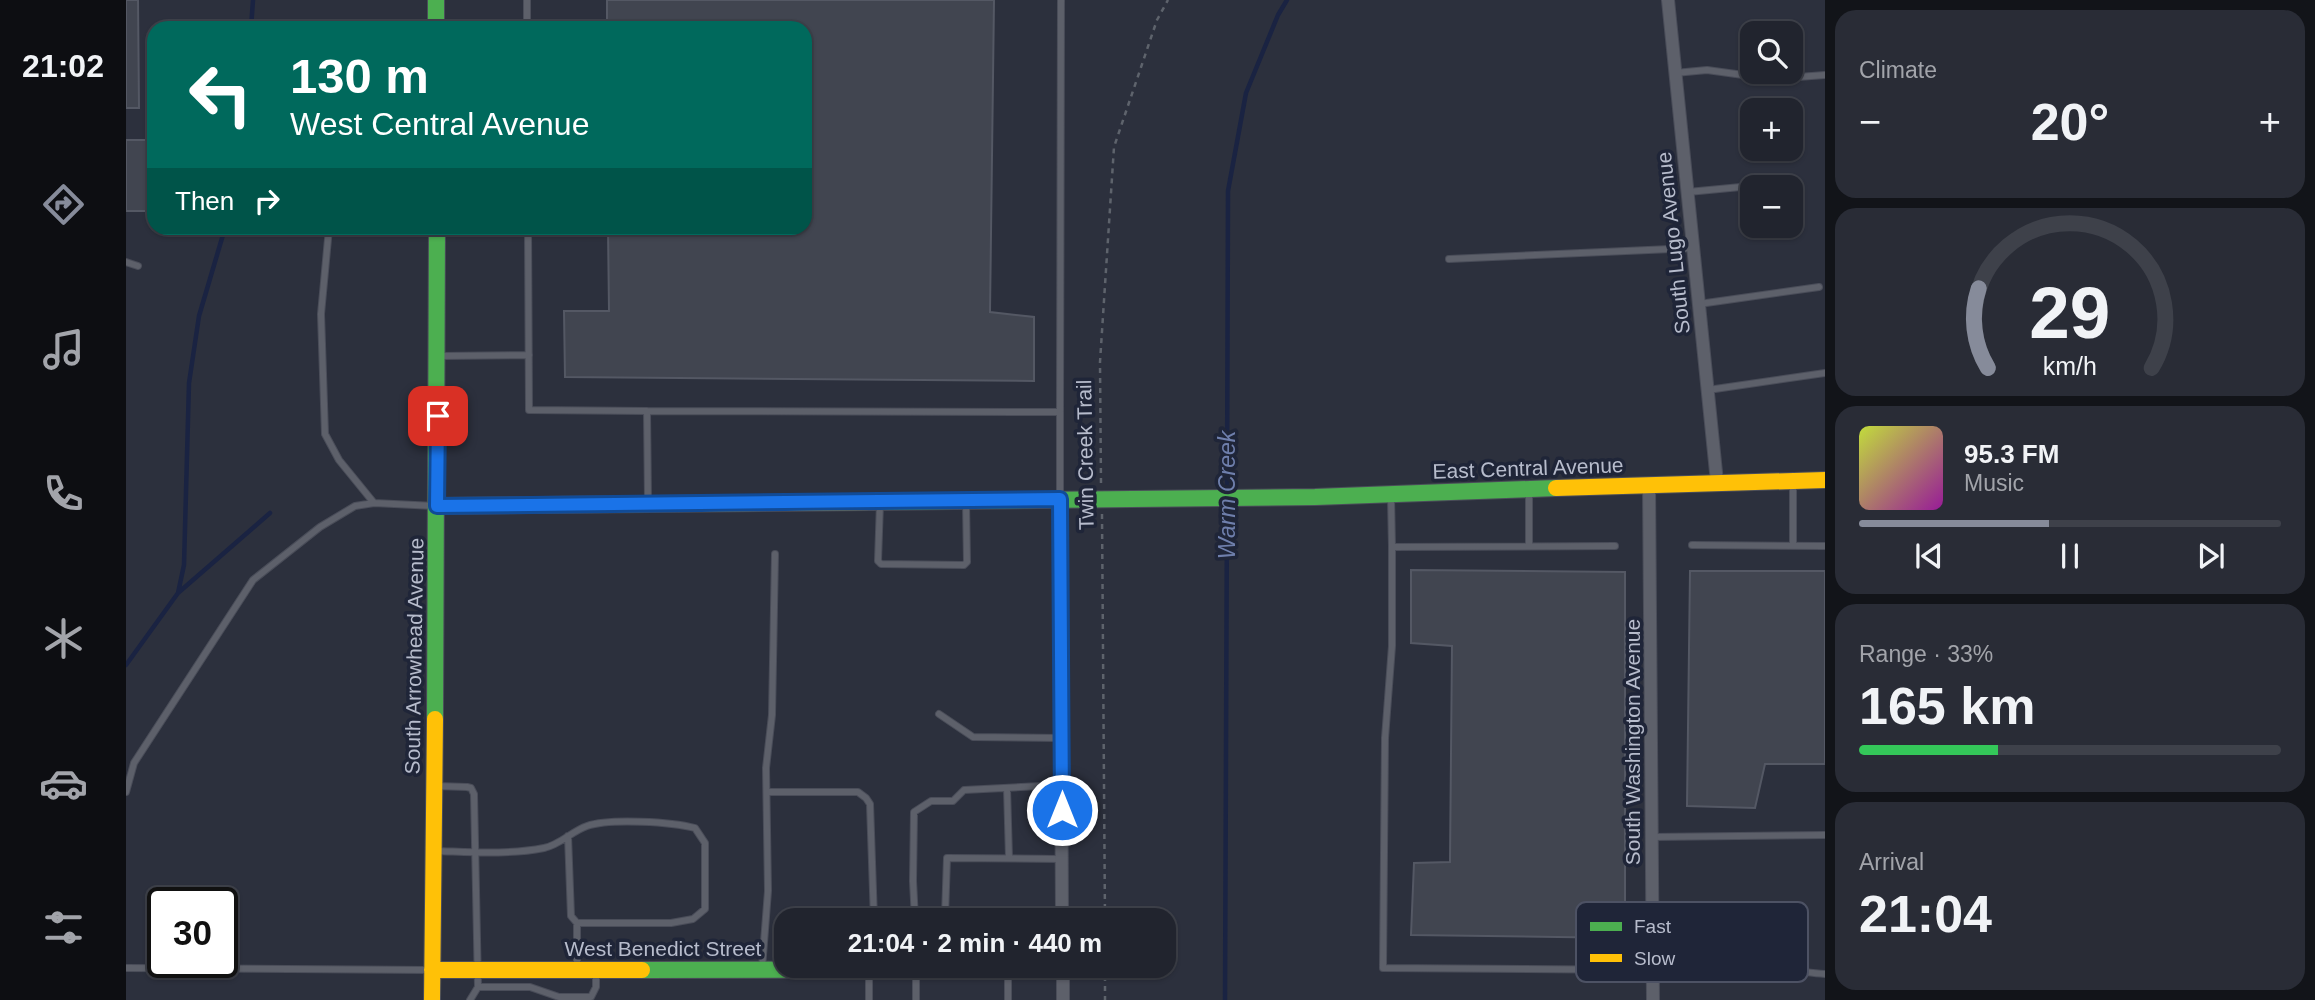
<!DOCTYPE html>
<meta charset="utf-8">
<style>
body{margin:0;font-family:Helvetica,sans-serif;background:#292c36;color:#f1f3f6;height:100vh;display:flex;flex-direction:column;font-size:26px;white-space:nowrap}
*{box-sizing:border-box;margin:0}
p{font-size:23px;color:#a2a4aa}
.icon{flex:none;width:38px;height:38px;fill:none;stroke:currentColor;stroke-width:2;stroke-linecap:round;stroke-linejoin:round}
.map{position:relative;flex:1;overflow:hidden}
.details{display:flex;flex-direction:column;gap:10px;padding:10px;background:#121419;width:490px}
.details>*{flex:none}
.hud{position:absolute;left:21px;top:21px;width:665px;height:214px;border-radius:21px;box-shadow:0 2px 5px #0004,0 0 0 2px #3e414a;background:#00695c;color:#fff;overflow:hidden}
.buttons{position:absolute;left:1614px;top:21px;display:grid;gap:14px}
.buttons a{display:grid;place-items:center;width:63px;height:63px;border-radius:14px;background:#21242e;box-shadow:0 2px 5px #0004,0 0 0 2px #3e414a;font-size:35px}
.speed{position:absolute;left:21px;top:887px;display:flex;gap:14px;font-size:35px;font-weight:700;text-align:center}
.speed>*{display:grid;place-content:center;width:91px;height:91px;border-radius:50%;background:#21242e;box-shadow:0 2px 5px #0004,0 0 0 2px #3e414a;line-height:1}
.speed .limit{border:4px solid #111;border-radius:10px;background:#fff;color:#111}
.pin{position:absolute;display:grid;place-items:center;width:60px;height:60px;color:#fff;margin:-30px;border-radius:14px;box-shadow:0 4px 10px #0006}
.me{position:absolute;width:77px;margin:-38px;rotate:0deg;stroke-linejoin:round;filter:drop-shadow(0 0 5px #0008)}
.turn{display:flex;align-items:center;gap:24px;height:147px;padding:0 28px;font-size:32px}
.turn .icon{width:91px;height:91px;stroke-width:2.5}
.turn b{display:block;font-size:49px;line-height:60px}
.then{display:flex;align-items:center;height:66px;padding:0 28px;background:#0003;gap:14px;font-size:26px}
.big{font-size:52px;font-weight:600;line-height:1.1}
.details .widget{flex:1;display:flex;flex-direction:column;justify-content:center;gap:10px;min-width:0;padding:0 24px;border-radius:21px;background:#292c36}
.details .dial{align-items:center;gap:0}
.dial svg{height:182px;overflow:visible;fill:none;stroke:#3e414a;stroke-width:7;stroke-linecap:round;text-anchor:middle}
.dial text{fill:#f1f3f6;stroke:none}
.song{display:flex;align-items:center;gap:21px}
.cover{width:84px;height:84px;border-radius:10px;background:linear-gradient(135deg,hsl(70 70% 55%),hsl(300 70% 35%))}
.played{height:7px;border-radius:4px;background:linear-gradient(90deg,#868b9a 45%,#3e414a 45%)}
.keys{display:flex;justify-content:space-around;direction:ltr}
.heat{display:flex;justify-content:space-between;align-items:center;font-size:38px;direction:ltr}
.charge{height:10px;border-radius:5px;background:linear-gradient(90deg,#34c759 33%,#3e414a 0)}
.trip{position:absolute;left:648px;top:908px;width:402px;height:70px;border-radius:21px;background:#21242e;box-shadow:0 2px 5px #0004,0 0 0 2px #3e414a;font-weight:600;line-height:70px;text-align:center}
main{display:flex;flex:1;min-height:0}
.tabs{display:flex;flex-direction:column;width:126px;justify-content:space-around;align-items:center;background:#0d0e12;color:#a2a4aa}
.tabs .icon{width:49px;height:49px}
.tabs .selected{color:#868b9a}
.tabs b{font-size:32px;color:#f1f3f6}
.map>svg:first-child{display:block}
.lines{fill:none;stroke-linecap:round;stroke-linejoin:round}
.stream{stroke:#1a2342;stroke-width:4.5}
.building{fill:#414550;stroke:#545864;stroke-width:2}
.lane-casing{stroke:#4a4d59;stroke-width:8}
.street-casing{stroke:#4a4d59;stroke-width:14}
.fast-casing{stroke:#4a4d59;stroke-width:18}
.slow-casing{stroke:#4a4d59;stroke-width:18}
.path{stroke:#5e636c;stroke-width:2.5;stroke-dasharray:5 5;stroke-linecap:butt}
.lane{stroke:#5d606a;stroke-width:6}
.street{stroke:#5d606a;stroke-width:12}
.fast{stroke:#4caf50;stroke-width:16}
.slow{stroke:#ffc107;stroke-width:16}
.route-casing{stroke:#114b97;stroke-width:18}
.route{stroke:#1a73e8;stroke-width:12}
.labels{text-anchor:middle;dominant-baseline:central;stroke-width:7;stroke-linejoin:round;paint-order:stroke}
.street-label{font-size:21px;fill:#b7bccc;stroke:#1f2538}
.water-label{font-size:23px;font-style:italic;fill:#6f7fac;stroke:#1f2538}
.key{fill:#1f2538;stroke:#4d5264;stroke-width:2}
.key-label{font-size:19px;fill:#b7bccc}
</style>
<main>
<nav class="tabs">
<b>21:02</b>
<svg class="icon selected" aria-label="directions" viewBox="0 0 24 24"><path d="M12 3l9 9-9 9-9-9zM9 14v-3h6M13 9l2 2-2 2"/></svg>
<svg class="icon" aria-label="music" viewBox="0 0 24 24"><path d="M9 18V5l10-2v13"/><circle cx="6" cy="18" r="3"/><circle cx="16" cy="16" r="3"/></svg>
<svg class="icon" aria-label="phone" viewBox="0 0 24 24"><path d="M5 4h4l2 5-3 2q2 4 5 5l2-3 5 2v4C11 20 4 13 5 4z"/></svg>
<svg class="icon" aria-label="climate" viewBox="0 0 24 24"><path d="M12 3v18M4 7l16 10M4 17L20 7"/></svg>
<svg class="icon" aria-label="car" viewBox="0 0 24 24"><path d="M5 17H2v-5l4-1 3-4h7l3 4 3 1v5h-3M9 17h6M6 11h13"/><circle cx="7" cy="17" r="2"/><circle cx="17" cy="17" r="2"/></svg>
<svg class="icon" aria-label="filters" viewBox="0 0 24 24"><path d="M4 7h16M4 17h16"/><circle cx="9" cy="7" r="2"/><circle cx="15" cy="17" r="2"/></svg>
</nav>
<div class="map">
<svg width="1699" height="1000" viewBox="0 0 1699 1000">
<rect width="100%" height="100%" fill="#2c303d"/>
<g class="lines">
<path class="stream" d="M125 28 127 0
M1101 493 1102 191 1120 93 1152 15 1161 0
M52 593 144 513
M0 665 52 593 58 565 63 383 73 316 99 228
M1099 1000 1101 501"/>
</g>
<path class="building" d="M0 0H12L13 108H0Z
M481 0H868L864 312 908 317V381L439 377 438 311H483L482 228H679V28H481Z
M0 140H28V211H0Z
M1285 570 1499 572V938L1285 935 1288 863 1324 862 1326 646 1285 643Z
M1564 571H1699V764H1639L1629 808 1561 806Z"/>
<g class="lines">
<defs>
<path id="lane" d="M401 0V28
M1549 73 1581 70 1646 79 1699 75
M1562 192 1668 182
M203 228 195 314 199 434 213 460 248 503
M402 228 403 410 521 411 522 502
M1323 259 1567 248
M0 262 12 266
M1573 304 1693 287
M314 356 403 355
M1582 390 1699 373
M521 411 934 412V498
M934 412 935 0
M1403 491V546
M1265 497 1266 547
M754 503 752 561 755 564 838 565 841 562 840 502
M1566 545 1699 546
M1489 546 1266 547V646L1259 738 1257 968 1527 970C1539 967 1552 962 1564 961 1610 958 1654 971 1699 974
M1667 546V481
M813 714 847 737 935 738
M310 786 341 787 345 788 348 794 352 987 344 1000
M881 788 883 858
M0 792 8 763 127 580 194 527 229 506 248 503 309 506
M641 792H732L740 798 744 804 748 920
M1526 837 1699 835
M309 851C345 852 382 855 418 848 434 845 446 831 461 826 484 818 546 822 569 828L579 843V909L567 919 545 923H451L445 916 442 836
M789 920 787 881 788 812 805 801H827L838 790 935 785
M821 920 819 916 821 858 936 859
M451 923V967
M0 968 304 970
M636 968 642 891 640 768 646 715 649 554
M743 971V1000
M790 971V1000
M882 971V1000
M352 987H404L433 997H465L470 987V972"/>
<path id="street" d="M1542 0 1591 482
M1523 484 1527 1000
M934 499 936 920
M937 966V1000"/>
<path id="fast" d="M310 0V28
M745 502 1189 497 1430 488
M309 719 311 228
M516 970 937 969"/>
<path id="slow" d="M1430 488 1699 480
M311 506 745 502
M306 970H516
M306 1000 309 719"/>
</defs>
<use href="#lane" class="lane-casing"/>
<use href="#street" class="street-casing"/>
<use href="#fast" class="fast-casing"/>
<use href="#slow" class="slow-casing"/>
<path class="path" d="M975 483 974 362 988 147 1031 20 1042 0
M976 514 979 920
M979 966V1000"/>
<use href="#lane" class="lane"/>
<use href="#street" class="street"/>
<use href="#fast" class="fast"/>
<use href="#slow" class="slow"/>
</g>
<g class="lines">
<defs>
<path id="route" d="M312 416 311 506 934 499 936 810"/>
</defs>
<use href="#route" class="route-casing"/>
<use href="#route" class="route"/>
</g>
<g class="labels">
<g class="street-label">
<text transform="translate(1547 243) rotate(-96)">South Lugo Avenue</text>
<text transform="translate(959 455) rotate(-91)">Twin Creek Trail</text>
<text transform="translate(1402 468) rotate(-2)">East Central Avenue</text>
<text transform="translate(288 656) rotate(-89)">South Arrowhead Avenue</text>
<text transform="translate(1506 742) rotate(-90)">South Washington Avenue</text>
<text x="537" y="948">West Benedict Street</text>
</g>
<g class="water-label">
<text transform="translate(1101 495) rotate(-90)">Warm Creek</text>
</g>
</g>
<rect x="1450" y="902" width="232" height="80" rx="10" class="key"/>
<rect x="1464" y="922" width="32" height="9" fill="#4caf50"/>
<rect x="1464" y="954" width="32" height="8" fill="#ffc107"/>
<g class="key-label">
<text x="1508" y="933">Fast</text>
<text x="1508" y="965">Slow</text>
</g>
</svg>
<div class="buttons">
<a><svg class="icon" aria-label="search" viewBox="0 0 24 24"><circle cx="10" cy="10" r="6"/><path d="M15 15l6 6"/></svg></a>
<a>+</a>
<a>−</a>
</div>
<div class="speed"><div class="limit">30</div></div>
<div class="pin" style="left:312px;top:416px;background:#d93025"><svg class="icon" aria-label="arrive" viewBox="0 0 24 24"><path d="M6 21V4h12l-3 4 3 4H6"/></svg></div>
<svg class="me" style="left:936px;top:810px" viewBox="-20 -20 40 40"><circle r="17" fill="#1a73e8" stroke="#fff" stroke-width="3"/><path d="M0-11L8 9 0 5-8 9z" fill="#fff"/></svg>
<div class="trip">21:04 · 2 min · 440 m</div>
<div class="hud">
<div class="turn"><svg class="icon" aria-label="left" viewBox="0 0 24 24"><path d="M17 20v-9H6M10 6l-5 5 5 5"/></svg><div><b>130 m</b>West Central Avenue</div></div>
<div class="then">Then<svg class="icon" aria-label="right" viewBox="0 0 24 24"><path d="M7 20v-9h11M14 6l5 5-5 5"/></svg></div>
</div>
</div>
<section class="details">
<div class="widget"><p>Climate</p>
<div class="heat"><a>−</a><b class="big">20°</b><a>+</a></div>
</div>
<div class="widget dial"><svg viewBox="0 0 100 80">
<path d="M14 69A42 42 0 1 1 86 69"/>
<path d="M14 69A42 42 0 0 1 10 34" stroke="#868b9a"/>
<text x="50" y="56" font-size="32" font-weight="700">29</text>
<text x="50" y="72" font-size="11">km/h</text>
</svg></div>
<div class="widget">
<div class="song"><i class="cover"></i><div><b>95.3 FM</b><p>Music</p></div></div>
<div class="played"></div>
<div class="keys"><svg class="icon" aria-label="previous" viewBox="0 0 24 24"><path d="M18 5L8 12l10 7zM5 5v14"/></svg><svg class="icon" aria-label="pause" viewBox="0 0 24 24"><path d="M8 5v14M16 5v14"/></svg><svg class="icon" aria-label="next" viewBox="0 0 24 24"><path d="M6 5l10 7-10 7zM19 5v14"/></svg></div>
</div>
<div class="widget"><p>Range · 33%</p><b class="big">165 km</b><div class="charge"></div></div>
<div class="widget"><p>Arrival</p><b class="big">21:04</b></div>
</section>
</main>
